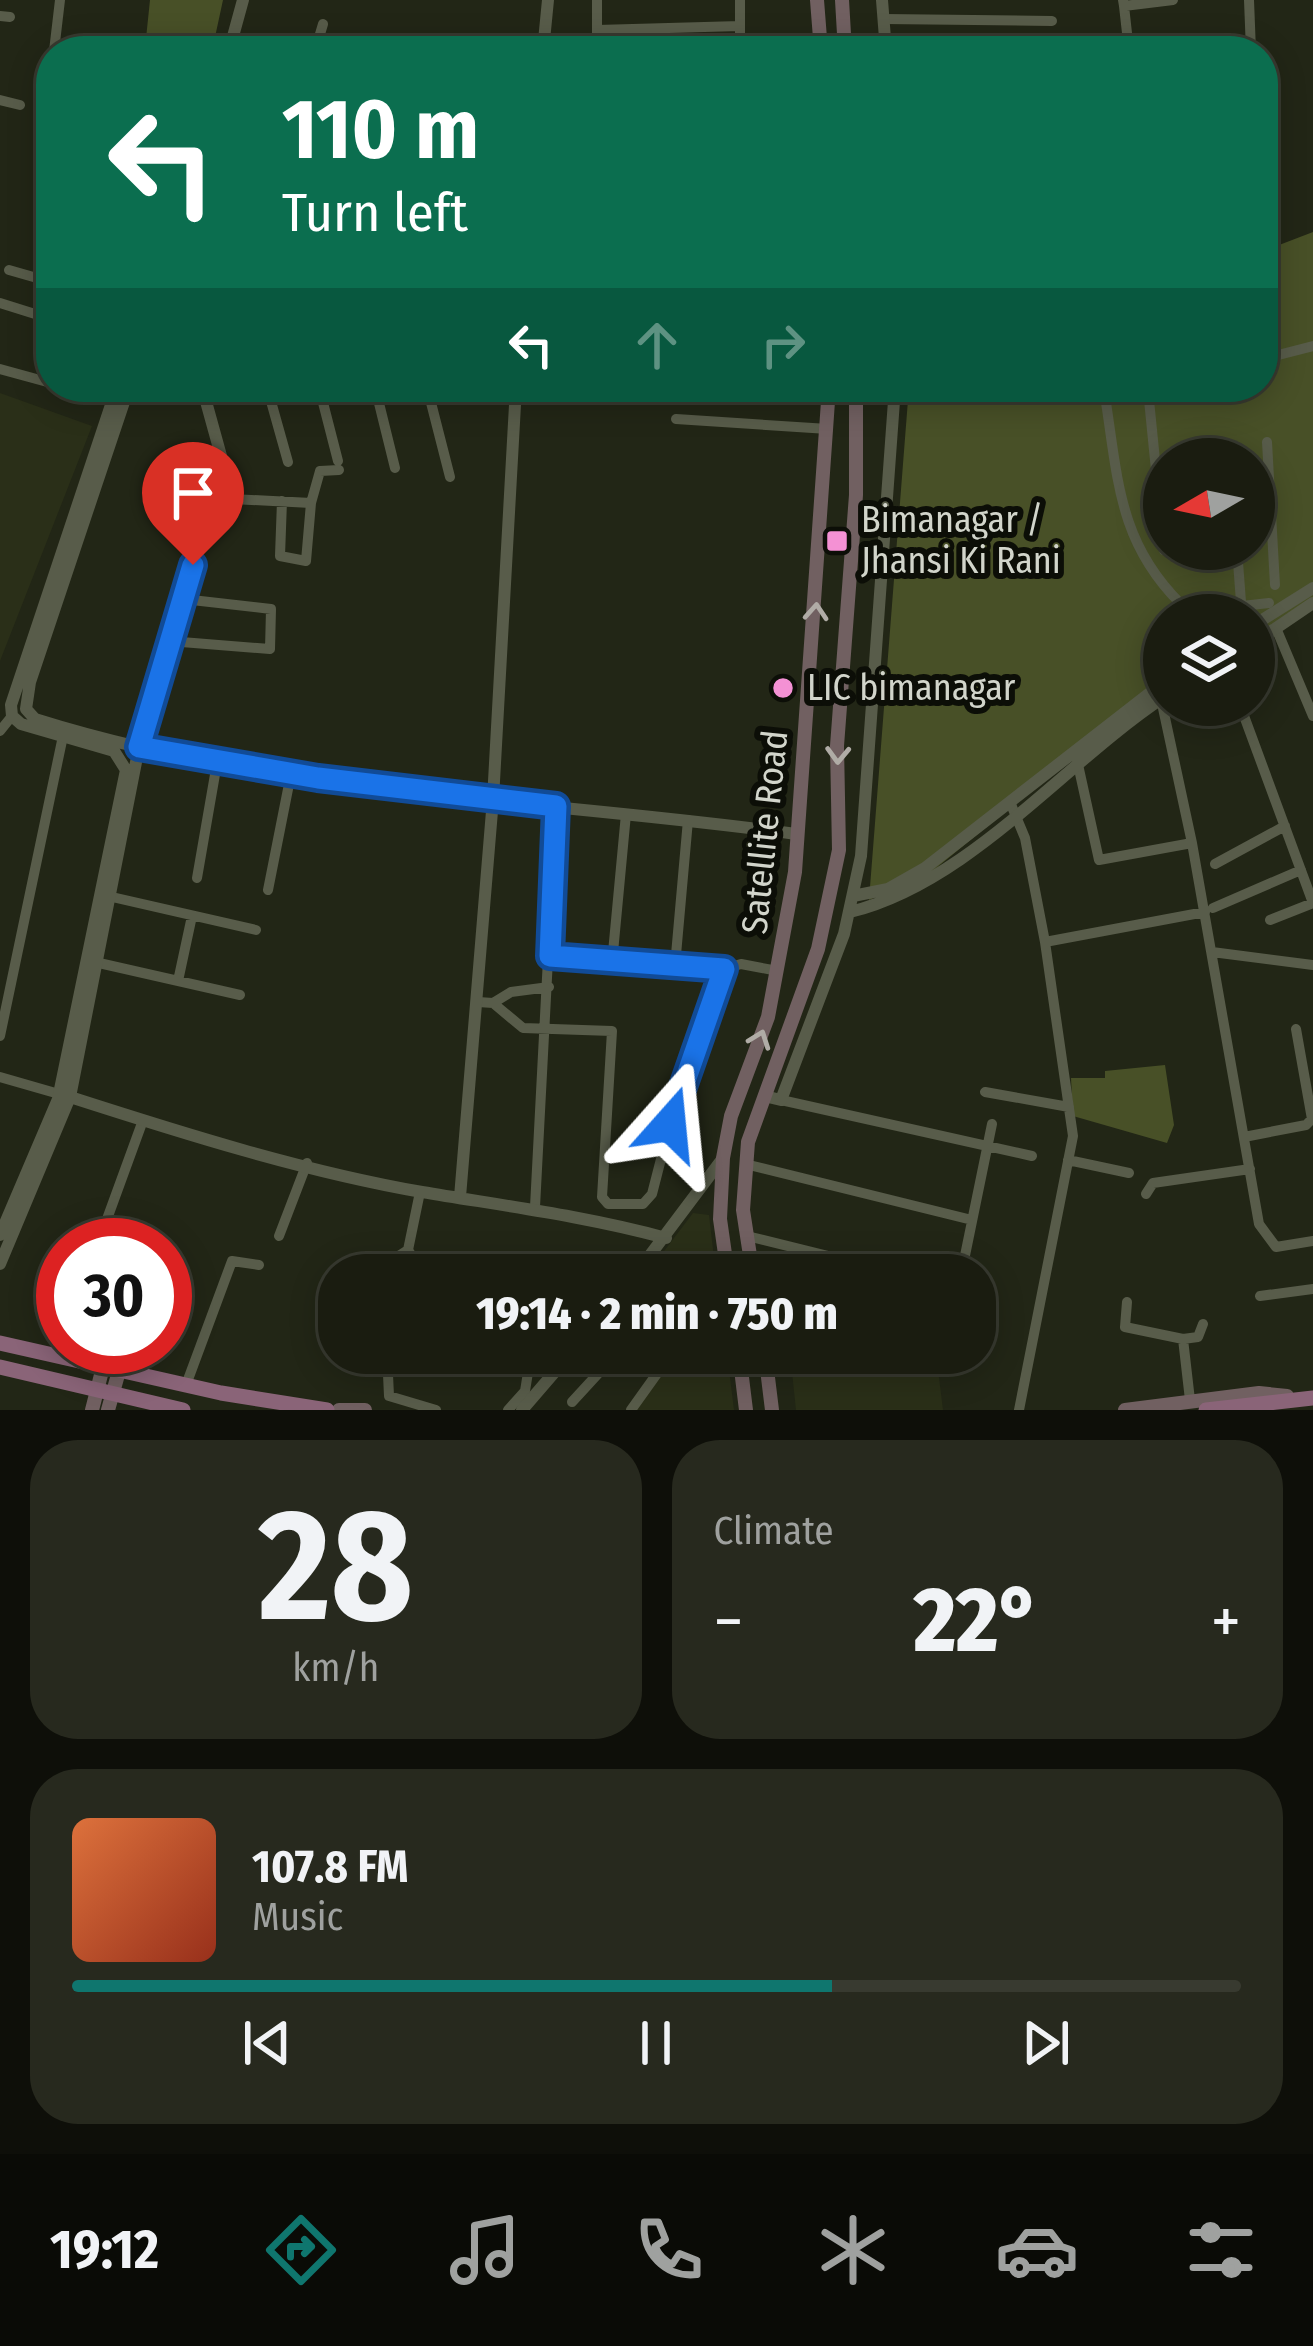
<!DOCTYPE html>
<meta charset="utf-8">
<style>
body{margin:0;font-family:"Fira Sans Condensed",sans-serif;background:#27291e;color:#f1f3f6;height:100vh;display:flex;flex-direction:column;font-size:45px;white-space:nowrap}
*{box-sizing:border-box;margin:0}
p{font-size:39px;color:#9fa19f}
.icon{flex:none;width:66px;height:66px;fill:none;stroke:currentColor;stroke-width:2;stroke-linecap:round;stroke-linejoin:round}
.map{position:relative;height:1410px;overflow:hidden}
.sheet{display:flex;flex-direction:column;gap:30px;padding:30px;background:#0e0f09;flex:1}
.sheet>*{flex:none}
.guide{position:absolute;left:36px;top:36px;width:1242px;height:366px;border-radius:48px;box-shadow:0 6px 30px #0003,0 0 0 3px #383a30;background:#0b6e4f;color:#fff;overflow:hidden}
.needle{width:78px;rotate:261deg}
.controls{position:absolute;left:1143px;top:438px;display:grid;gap:24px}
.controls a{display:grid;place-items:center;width:132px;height:132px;border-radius:50%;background:#1a1c10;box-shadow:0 6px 30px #0003,0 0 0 3px #383a30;font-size:60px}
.speed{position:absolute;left:36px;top:1218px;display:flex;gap:24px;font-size:60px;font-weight:700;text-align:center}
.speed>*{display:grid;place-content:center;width:156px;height:156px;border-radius:50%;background:#1a1c10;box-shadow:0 6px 30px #0003,0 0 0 3px #383a30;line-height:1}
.speed .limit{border:18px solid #d22;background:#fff;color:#111}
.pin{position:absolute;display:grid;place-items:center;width:102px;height:102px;color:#fff;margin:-123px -51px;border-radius:50% 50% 50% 0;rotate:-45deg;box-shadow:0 0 12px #0007}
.pin .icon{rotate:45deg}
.me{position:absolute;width:132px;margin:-66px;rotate:18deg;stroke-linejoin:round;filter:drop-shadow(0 0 9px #0008)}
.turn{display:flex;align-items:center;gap:42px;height:252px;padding:0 48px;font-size:54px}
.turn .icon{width:156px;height:156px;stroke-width:2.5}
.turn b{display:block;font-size:84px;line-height:102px}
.lanes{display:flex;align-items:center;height:114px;padding:0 48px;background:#0003;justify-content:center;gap:60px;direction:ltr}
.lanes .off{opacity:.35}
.big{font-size:90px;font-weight:800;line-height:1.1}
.sheet .tile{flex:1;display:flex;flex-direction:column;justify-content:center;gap:18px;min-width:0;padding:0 42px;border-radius:48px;background:#27291e}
.sheet .dial{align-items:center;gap:0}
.dial b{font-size:156px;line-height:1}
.song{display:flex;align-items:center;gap:36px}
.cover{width:144px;height:144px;border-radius:18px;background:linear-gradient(135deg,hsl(20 70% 55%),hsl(10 70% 35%))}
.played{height:12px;border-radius:6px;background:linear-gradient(90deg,#0f766e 65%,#383a30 65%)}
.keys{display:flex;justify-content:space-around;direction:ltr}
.heat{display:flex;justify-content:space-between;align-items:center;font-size:66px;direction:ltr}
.sheet .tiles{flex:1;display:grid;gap:30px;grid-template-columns:1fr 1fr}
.tile:last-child{grid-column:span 2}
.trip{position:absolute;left:318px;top:1254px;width:678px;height:120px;border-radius:48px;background:#1a1c10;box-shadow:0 6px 30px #0003,0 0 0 3px #383a30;font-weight:800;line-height:120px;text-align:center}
.tab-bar{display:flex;height:192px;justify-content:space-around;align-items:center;background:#0a0b06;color:#9fa19f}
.tab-bar .icon{width:84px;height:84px}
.tab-bar .current{color:#0f766e}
.tab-bar b{font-size:54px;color:#f1f3f6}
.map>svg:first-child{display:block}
.built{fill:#2a2f18}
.green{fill:#485027;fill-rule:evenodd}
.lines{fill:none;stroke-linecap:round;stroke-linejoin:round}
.minor{stroke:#585c4a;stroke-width:10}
.tertiary{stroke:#585c4a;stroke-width:12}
.secondary{stroke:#716061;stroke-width:14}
.primary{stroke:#8a6478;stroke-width:15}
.oneway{stroke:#b0aca6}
.route-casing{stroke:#114b97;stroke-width:30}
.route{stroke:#1a73e8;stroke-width:21}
.poi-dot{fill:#f491d4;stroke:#0c0e07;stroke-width:4.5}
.labels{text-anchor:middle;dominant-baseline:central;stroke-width:12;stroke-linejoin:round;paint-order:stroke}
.poi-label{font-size:36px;fill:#d2d5cb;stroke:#0c0e07;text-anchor:start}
.street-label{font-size:36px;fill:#d2d5cb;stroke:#0c0e07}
</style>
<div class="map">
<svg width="1313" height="1410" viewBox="0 0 1313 1410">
<rect width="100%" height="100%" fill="#222616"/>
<path class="built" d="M0 393 92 426 0 661Z
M693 1213 709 1215 716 1275 653 1274 652 1267Z
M674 1353H727L734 1410H635Z
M790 1353H936L943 1410H796Z"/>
<path class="green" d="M150 0H223L212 51 145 48Z
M1313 232V600L1254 637V615H1164V693L1109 727 930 873 869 900 909 387H1263V289L1271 270 1266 250ZM1164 459H1254V549H1164Z
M1165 1065 1174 1125 1167 1143 1073 1116 1071 1078H1105V1071Z"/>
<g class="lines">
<path class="minor" d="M597 0V51
M1123 0 1124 6 1173 0
M1249 0 1251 51
M1124 6 1129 51
M0 16 10 17
M884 19 1052 21
M597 30 740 26
M54 51 60 0
M315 51 323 24
M740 51V0
M50 77 51 72
M0 100 20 105
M9 270 51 282
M0 303 51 319
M1263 359 1313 346
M0 369 51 383
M267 387 288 462
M319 387 338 461
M375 387 395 468
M427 387 450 477
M1148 390 1164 550 1196 549
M1105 396C1118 478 1118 541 1180 603
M894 398 1126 395 1158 387
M676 419 828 429
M1267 442 1275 585
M213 498 311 503 306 561 280 556 282 501
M311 503 320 471 339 470
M1237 549 1242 615
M1242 606 1269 603
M1276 628 1313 716
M169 641 270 649 271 609 183 599
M1161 699 1192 843 1259 1224 1276 1247 1313 1241
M1240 705 1313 903 1270 920
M0 731 12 716
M1077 760 1099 860 1192 843
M1010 802 1025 838 1045 942 1205 912
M1215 864 1285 826
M197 878 217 763
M268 890 291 774
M112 897 256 930
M1213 908 1301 870
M1212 952 1313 965
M551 956 724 969 741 964 778 971
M99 963 240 995
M612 963 626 814
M675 966 688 820
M178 981 192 916
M478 1002 493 1003 523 1028 612 1031 602 1197 608 1204H643L652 1194 670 1124 724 969
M493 1003 511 992 549 987
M0 1036 63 736
M0 1077 59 1094
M985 1092 1069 1107
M781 1100 1032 1156
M1244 1137 1306 1125 1312 1119 1296 1029
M1068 1160 1129 1173
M745 1164 972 1220
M420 1192 408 1250 424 1275
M1146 1194 1153 1183 1250 1169
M535 1207 556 806
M107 1219 142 1123
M279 1236 307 1163
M747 1236 905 1275
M369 1275 408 1250
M961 1275 992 1124
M1260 1296 1313 1289
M1127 1302 1125 1327 1183 1339 1190 1400
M1183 1339 1198 1337 1203 1324
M387 1353 389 1396 436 1410
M616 1355 661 1368
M186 1385 232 1261 259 1265
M572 1402 617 1353
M508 1410 525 1391 530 1360 523 1353
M631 1410 661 1368 690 1372
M1019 1410 1073 1136 1045 942"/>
<path class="tertiary" d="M882 0 886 51
M229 51 243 0
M543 51 548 0
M129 387 30 682 26 709 35 719C280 796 544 799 796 834
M1254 625 1313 588
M1254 643 1313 603
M853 896 888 889 925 868 1164 682
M850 912C969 883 1063 764 1164 697
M67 1096C182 1133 302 1171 422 1192 505 1206 585 1216 666 1238
M764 1096 781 1100 844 934 861 856 895 387
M460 1197 493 799 516 387
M0 1235 58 1099 126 770 114 751 21 724 12 716 11 705 117 387
M0 1264 70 1097 139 747 223 463 202 387
M635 1275 723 1158
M522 1410 571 1353"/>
<path class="secondary" d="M817 0 821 51
M842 0 845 51
M728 1275 720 1219 723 1158 731 1116 768 1017 795 872 829 387
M753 1275 743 1210 748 1142 818 949 839 850 837 746 856 495V387
M739 1353 746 1410
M765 1353 772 1410
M92 1410 103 1367
M108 1410 119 1371
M339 1410H365
M1125 1410 1259 1393 1287 1396"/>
<path class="primary" d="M0 1343 221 1393 327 1410
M0 1367 183 1410
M1206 1410 1313 1398"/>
</g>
<defs><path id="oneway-chevron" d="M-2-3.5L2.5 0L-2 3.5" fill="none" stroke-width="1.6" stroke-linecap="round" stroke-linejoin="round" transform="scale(3)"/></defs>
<g class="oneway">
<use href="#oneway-chevron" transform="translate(816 612) rotate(-86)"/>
<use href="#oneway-chevron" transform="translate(838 755) rotate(92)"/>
<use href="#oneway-chevron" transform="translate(760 1039) rotate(-70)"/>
</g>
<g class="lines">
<defs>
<path id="route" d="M193 565 139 747 318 778 556 806 550 956 724 969 670 1124"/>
</defs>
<use href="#route" class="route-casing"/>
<use href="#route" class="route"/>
</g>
<g class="poi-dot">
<rect x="825" y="529" width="24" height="24" rx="6"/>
<circle cx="783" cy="688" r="12"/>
</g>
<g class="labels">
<g class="poi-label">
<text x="861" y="520">Bimanagar /<tspan x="861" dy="41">Jhansi Ki Rani</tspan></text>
<text x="807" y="688">LIC bimanagar</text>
</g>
<g class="street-label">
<text transform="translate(765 832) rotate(-84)">Satellite Road</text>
</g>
</g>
</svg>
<div class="controls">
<a><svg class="needle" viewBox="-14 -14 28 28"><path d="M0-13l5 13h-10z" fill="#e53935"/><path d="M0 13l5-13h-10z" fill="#9fa19f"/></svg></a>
<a><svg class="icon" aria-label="layers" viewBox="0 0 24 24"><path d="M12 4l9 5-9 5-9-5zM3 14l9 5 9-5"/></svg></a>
</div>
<div class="speed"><div class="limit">30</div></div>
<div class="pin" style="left:193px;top:565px;background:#d93025"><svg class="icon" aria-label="arrive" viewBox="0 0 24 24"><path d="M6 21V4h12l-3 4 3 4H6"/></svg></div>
<svg class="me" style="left:670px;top:1124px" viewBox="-20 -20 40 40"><path d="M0-17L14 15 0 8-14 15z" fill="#1a73e8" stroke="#fff" stroke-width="4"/></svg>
<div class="trip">19:14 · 2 min · 750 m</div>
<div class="guide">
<div class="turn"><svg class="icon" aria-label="left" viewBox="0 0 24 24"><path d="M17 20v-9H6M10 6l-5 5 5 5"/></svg><div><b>110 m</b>Turn left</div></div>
<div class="lanes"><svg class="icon" aria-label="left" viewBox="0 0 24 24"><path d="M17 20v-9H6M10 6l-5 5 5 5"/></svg><svg class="icon off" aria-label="ahead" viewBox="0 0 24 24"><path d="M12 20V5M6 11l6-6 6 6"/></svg><svg class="icon off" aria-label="right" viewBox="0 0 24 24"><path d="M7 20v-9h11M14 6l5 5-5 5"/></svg></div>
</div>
</div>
<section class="sheet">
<div class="tiles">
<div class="tile dial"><b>28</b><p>km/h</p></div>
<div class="tile"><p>Climate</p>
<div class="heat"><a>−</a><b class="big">22°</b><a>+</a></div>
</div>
<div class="tile">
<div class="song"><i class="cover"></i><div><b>107.8 FM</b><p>Music</p></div></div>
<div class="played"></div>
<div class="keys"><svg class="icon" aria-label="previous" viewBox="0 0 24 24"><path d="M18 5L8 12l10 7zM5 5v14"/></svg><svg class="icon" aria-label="pause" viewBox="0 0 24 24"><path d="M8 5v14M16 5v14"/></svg><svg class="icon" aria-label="next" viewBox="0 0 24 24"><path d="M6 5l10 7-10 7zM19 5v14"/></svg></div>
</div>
</div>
</section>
<nav class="tab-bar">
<b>19:12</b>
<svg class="icon current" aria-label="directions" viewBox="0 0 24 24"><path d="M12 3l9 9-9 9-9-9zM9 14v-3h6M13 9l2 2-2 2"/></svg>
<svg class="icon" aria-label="music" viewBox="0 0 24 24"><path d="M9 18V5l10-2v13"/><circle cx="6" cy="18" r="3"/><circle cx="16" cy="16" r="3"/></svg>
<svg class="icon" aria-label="phone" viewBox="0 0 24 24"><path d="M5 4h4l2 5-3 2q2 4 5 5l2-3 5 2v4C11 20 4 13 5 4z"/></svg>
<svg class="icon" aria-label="climate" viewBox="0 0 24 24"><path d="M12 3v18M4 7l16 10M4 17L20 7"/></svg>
<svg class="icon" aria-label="car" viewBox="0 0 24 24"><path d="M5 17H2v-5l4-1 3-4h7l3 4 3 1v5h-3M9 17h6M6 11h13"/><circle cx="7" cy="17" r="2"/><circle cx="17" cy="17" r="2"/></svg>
<svg class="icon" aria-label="filters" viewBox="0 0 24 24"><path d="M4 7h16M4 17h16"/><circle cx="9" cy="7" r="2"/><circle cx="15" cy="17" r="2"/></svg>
</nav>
